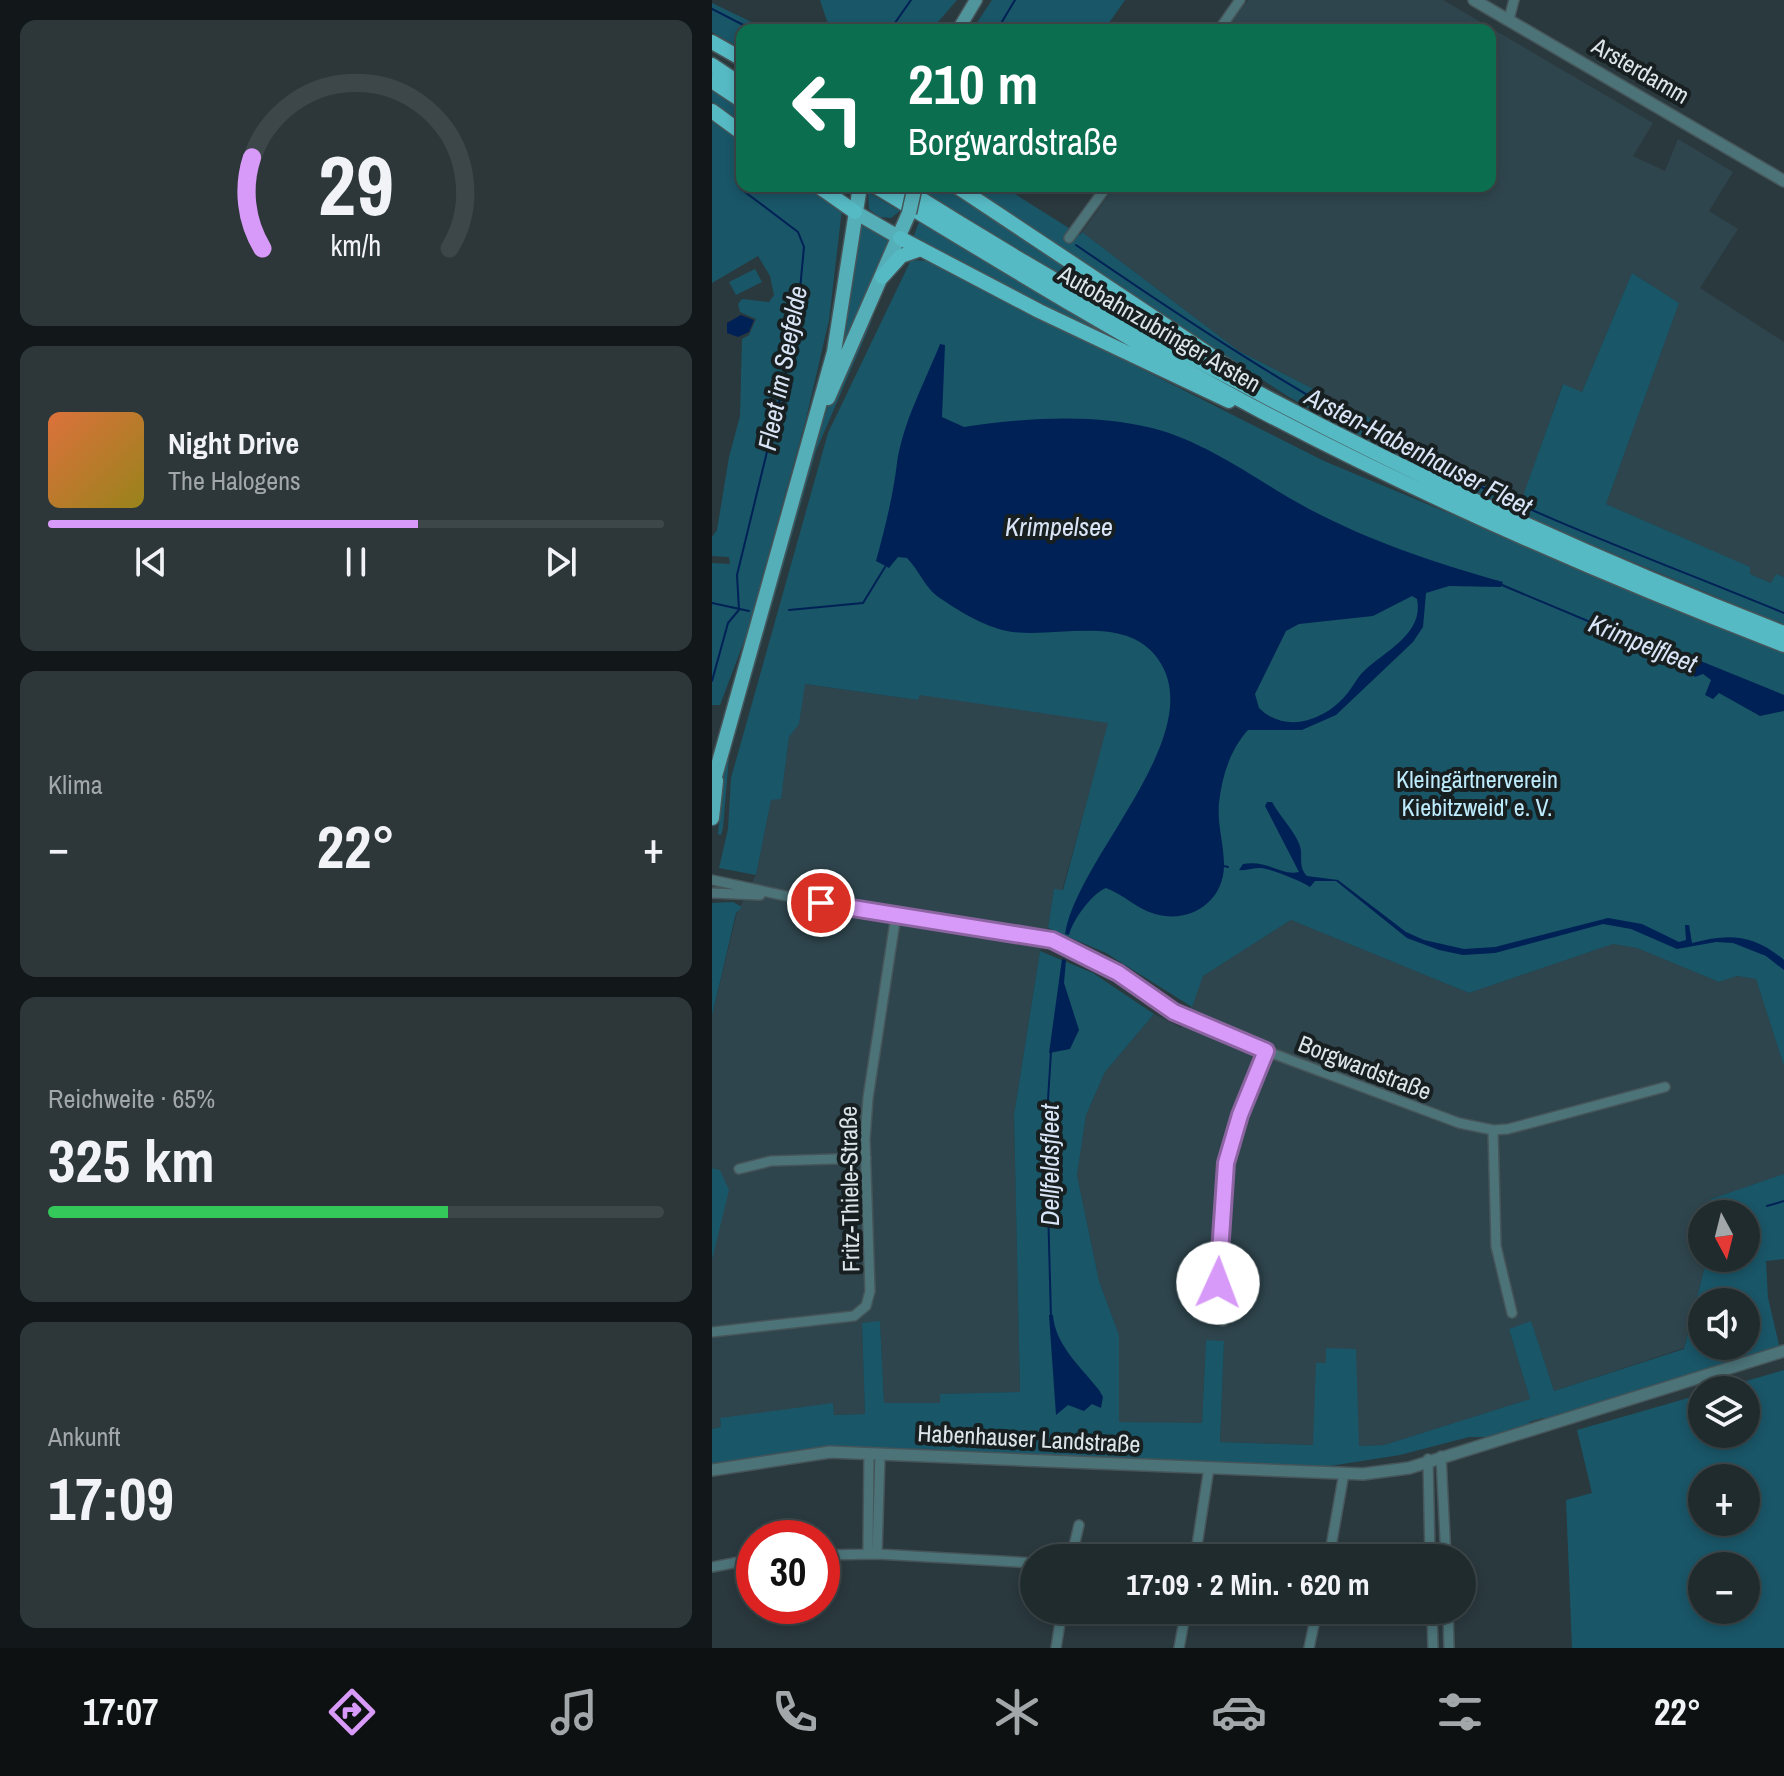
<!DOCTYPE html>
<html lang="de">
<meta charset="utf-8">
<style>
body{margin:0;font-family:"Archivo Narrow",sans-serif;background:#2d373a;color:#f1f3f6;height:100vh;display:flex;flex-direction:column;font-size:30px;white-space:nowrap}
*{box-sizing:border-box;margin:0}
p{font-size:26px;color:#a2a7aa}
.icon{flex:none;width:44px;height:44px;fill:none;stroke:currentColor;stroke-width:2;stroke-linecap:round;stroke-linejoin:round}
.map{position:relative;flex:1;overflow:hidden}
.side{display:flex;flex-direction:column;gap:20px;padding:20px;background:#121819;width:712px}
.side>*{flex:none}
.guide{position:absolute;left:24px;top:24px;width:760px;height:168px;border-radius:16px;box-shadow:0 4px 12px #0003,0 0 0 2px #3d474a;background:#0b6e4f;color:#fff;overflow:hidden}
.needle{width:52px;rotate:173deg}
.fabs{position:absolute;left:976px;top:1200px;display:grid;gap:16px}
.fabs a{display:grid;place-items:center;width:72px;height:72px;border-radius:50%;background:#202b2e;box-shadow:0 4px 12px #0003,0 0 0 2px #3d474a;font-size:40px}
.speed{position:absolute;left:24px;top:1520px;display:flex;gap:16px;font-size:40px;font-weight:700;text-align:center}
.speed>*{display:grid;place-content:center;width:104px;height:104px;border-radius:50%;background:#202b2e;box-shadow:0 4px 12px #0003,0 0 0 2px #3d474a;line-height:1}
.speed .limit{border:12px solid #d22;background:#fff;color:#111}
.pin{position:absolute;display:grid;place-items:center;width:68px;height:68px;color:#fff;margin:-34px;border:4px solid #fff;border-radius:50%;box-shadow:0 2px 8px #0007}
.me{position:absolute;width:88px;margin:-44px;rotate:2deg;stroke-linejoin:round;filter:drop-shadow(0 0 6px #0008)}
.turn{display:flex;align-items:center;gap:28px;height:168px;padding:0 40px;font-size:36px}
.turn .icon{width:104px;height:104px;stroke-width:2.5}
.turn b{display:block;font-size:56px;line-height:68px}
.big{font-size:60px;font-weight:700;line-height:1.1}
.side .tile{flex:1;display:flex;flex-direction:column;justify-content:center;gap:12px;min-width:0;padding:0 28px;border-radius:16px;background:#2d373a}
.side .dial{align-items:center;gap:0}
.dial svg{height:208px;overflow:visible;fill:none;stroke:#3d474a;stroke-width:7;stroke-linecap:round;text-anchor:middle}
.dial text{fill:#f1f3f6;stroke:none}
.song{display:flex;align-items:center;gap:24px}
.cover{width:96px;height:96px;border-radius:12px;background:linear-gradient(135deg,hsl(20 70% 55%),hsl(50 70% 35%))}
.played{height:8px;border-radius:4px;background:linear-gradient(90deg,#d89af8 60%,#3d474a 60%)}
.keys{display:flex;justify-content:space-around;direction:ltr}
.heat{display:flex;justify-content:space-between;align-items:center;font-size:44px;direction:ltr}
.charge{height:12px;border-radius:6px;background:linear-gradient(90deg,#34c759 65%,#3d474a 0)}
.trip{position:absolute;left:308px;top:1544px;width:456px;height:80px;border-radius:40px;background:#202b2e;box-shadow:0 4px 12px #0003,0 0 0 2px #3d474a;font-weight:700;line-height:80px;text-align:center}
.tab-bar{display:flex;height:128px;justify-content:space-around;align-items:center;background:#0d1112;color:#a2a7aa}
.tab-bar .icon{width:56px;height:56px}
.tab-bar .selected{color:#d89af8}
.tab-bar b{font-size:36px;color:#f1f3f6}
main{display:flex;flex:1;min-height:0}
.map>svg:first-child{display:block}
.built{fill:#2f454d}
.green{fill:#195668;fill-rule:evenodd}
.water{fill:#002155;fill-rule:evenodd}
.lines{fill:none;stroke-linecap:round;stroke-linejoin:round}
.stream{stroke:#002155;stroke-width:2}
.minor-casing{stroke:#465559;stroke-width:12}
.tertiary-casing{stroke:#465559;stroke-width:14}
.secondary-casing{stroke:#465559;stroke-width:15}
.primary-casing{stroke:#465559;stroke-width:17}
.trunk-casing{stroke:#465559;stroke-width:17}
.minor{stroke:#4b7378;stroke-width:9}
.tertiary{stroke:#4b7378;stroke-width:11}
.secondary{stroke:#51959c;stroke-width:12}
.primary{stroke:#55afb8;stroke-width:14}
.trunk{stroke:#56bac4;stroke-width:14}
.primary-bridge-casing{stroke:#465559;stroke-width:17;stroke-linecap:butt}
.primary-bridge{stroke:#55afb8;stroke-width:14}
.route-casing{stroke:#8c64a1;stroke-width:20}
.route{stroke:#d89af8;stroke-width:14}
.labels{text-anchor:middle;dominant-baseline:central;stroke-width:8;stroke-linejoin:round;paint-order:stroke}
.street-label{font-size:24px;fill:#dce5e9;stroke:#181f21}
.park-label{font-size:24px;fill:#beecfd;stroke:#181f21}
.water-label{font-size:26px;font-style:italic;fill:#d9e5f6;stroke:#181f21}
</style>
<main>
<section class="side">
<div class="tile dial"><svg viewBox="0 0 100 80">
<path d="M14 69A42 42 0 1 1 86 69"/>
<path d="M14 69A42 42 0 0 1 10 34" stroke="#d89af8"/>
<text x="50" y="56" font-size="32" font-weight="700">29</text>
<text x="50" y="72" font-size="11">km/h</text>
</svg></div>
<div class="tile">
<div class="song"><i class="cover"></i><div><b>Night Drive</b><p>The Halogens</p></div></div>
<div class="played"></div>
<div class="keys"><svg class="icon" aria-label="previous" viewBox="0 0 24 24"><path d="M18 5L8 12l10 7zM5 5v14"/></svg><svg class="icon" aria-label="pause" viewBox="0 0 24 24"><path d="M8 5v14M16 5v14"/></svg><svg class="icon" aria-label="next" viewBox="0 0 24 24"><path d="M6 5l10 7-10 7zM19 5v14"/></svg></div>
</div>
<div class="tile"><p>Klima</p>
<div class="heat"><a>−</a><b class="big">22°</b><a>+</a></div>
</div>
<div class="tile"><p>Reichweite · 65%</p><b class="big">325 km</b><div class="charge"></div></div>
<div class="tile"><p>Ankunft</p><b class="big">17:09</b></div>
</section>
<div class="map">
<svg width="1072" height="1648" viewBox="0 0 1072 1648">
<rect width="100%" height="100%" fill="#2a393e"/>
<path class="built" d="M536 0H731L941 123 921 156 953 171 966 139 1021 172 997 211 1026 229 988 288 1072 342V577L1064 574 1060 583 1038 574 1037 567 894 504 967 303 920 273 870 392 850 385 812 496 527 351 370 232 403 186H778V30H514Z
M92 684 206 700 207 694 397 723 350 890H342L336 928 328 951 302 1115 308 1392 229 1394 228 1403H172L168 1322 150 1323 153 1414 122 1415 121 1404 8 1419 9 1427 0 1429V1260L8 1170 0 1168V1016L25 913 44 875 59 800 69 798 77 737 87 723Z
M579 920 757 993 901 944 925 948 1007 982 1025 976 1044 979 1072 1066V1174L999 1199 1000 1214H990V1258H995L972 1348 842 1391 819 1322 797 1329 818 1399 672 1445 646 1446 508 1442 512 1342 494 1340 490 1424 407 1422V1335L387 1281 365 1175 374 1115 393 1072 442 1014 470 1028 491 976Z"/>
<path class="green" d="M108 0H245L219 30H118Z
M280 0H413L392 30H260Z
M0 3 56 30H30V49L0 32Z
M0 87 30 107V124L0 102Z
M0 117 30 139V186H96L130 209 117 320 94 419 34 636 8 705H0V563L18 564 17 557 0 556V537L5 530 17 457 28 416 30 339 37 335 44 319 28 312 26 304 30 299 57 302 62 295 58 276 46 256 0 283Z
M216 186H233L468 342 466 345 214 196Z
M253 186H290L368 235 370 232 527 351 811 496 851 384 870 392 920 273 967 303 894 504 1038 567V574L1059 583 1064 574 1072 577V625L806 514 685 457 577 397Z
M156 192 188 211 179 218 167 217 157 209Z
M146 218 182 239 125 361Z
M208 220 449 362 447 367 200 240Z
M199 260 215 261 612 461 1072 653V1066L1044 979 1025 976 1007 982 925 948 901 944 757 993 579 920 491 976 480 1007 394 953 336 928 342 889 351 890 396 723 208 695 206 700 93 684 87 724 77 737 69 799 59 800 44 875 7 868 16 829 19 778 116 433Z
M43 269 50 282 24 295 17 282Z
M162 316 104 451 17 757 11 828 9 835 6 834 13 765 109 420Z
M21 902 30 907 24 913 0 1016V903Z
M328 951 381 973 442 1014 393 1072 374 1115 365 1175 387 1281 407 1335V1422L490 1423 494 1340 512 1341 508 1442 601 1445 604 1363H614V1348L644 1349 647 1446 672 1445 818 1399 797 1329 819 1321 842 1391 972 1349 995 1258H1034V1214H1000L999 1199 1072 1174V1259L1054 1261 1056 1298 1068 1349 832 1421 831 1418 817 1422 818 1425 780 1437H757L688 1455 605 1468 129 1448 99 1449 0 1465V1429L9 1427 8 1418 121 1403 122 1415 153 1414 150 1323 168 1321 172 1403H228V1394L308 1392 302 1115ZM990 1302H1034V1346H990Z
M0 1168 8 1170 17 1190 0 1260Z
M1072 1370V1648H860L854 1500 880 1493 865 1430 990 1394V1434H1034V1390H1003ZM990 1478H1034V1522H990ZM990 1566H1034V1610H990Z"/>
<path class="water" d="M29 315 42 320 37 332 26 337 15 333V323Z
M228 344 233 345 230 417 252 427C313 418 380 413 440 428 498 443 545 481 597 509 660 542 723 563 791 582L789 587 737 586 714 593 711 627 701 642 624 715 590 730H536C518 750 510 776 507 803 505 825 512 844 512 865 512 903 476 924 443 914 425 909 411 894 394 888 380 893 360 921 357 935L353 934C365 857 499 734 446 659 413 612 341 640 295 631 271 626 245 610 225 596 213 587 206 569 195 558L186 557 177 568 164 561C173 528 181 496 185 463 191 422 213 382 228 344ZM700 596 705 599C712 633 675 650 653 670 645 677 641 687 634 695 612 721 573 734 547 708L543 694 574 631 587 624 661 616Z
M964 651 1072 695V711L1048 716 1007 693 1001 699 993 695 999 680 991 674 983 677 963 655Z
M555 802H560C568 817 583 831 588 846 591 857 586 867 595 876L626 880 694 932 712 940 752 949 783 947 896 918 930 924 967 942 974 940 973 925H977L980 943C1016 933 1042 934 1072 960V970L1054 956 1021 943 1004 942 965 949 919 929 891 924 783 953 751 955 727 950 695 938 624 881H603L598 887C594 883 562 870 554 869 546 866 536 871 527 870L531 864C557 860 569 876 587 872L553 806Z
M350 959 354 960 352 983 367 1030 358 1049 337 1053Z
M337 1315H341C343 1345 369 1367 387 1390L391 1397 389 1408 380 1404 372 1411 356 1405 344 1415Z"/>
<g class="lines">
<path class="stream" d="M0 9 41 30
M178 30 199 0
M285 30 303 0
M364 245C476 322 588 396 710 458 826 518 951 563 1072 613
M790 585 914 637 963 653
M0 603 37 611
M27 610 25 575 71 386 85 321 92 247 86 232 29 189
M77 610 151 603 173 567
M0 681 16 623 26 611
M512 866 516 867
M1055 1206 1072 1201
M339 1318 334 1131 339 1052"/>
<defs>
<path id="minor" d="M797 19 802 0
M507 30 528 0
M357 238 395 186
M0 880 102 902 340 940 406 973 462 1012 554 1051 747 1123 781 1130 796 1129 953 1087
M0 893 48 895
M781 1130 784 1246 800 1313
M27 1169 59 1161 154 1158
M511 1321C493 1224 518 1140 554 1051
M0 1332 142 1316 154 1306 158 1291 153 1139 156 1098 184 915
M729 1456 734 1558
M716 1459 718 1558
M156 1554 157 1453
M165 1554 168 1454
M110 1555 165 1554 322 1563
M359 1558 367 1525
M483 1558 497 1468
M617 1558 632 1473
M0 1567 42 1559
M736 1610 737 1648
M720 1611 721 1648
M603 1620 737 1614
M344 1648 350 1610
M467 1648 474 1610
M597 1648 605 1610"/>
<path id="tertiary" d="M762 0 1072 181
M0 1470 118 1452 651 1474 697 1468 1072 1351"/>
<path id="secondary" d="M246 30 264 0"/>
<path id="primary" d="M143 212 188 238
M116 398 197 213
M0 787 122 352 148 186
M0 818 4 781"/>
<path id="trunk" d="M0 42 30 59
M0 65 30 85
M0 81 30 101
M0 111 30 133
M106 186 143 212
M163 186C290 263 417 341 549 411 718 500 893 576 1072 645
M188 186C469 363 763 513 1072 633
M244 186 533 378
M188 238 327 311 517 401
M170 277 189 256 209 249"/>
</defs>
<use href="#minor" class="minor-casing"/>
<use href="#tertiary" class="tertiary-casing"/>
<use href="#secondary" class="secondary-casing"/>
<use href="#primary" class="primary-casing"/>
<use href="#trunk" class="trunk-casing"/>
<use href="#minor" class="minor"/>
<use href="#tertiary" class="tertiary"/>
<use href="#secondary" class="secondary"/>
<use href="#primary" class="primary"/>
<use href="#trunk" class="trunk"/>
<defs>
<path id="primary-bridge" d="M197 213 203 186"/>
</defs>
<use href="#primary-bridge" class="primary-bridge-casing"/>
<use href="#primary-bridge" class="primary-bridge"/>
</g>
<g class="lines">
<defs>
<path id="route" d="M109 903 340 940 406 973 462 1012 554 1051 528 1115 514 1163 506 1283"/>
</defs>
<use href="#route" class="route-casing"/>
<use href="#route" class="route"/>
</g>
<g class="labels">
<g class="street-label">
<text transform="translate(929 70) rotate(30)">Arsterdamm</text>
<text transform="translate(448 328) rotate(30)">Autobahnzubringer Arsten</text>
<text transform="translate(653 1067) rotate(21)">Borgwardstraße</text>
<text transform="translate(137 1189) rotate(-91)">Fritz-Thiele-Straße</text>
<text transform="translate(317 1438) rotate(3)">Habenhauser Landstraße</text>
</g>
<g class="park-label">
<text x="765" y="779">Kleingärtnerverein<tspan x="765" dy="28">Kiebitzweid' e. V.</tspan></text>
</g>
<g class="water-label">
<text transform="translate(70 368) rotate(-79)">Fleet im Seefelde</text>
<text transform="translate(707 451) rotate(27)">Arsten-Habenhauser Fleet</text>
<text x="347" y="526">Krimpelsee</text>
<text transform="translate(931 643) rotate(22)">Krimpelfleet</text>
<text transform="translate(337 1165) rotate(-90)">Dellfeldsfleet</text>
</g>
</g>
</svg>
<div class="fabs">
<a><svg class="needle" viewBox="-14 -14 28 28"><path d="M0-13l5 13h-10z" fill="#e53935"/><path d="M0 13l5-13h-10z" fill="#a2a7aa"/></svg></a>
<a><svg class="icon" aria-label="sound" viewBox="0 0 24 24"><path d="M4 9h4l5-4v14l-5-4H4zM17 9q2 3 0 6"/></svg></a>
<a><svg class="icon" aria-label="layers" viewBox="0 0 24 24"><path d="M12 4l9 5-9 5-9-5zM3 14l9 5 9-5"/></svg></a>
<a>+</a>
<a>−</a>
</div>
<div class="speed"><div class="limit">30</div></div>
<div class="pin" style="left:109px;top:903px;background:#d93025"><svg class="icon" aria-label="arrive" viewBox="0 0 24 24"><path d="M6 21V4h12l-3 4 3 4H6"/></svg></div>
<svg class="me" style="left:506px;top:1283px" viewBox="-20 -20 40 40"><circle r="19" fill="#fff"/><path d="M0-13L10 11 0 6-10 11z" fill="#d89af8"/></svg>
<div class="trip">17:09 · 2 Min. · 620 m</div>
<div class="guide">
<div class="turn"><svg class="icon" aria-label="left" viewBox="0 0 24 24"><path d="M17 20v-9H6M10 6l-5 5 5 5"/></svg><div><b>210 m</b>Borgwardstraße</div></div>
</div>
</div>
</main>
<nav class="tab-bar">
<b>17:07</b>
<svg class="icon selected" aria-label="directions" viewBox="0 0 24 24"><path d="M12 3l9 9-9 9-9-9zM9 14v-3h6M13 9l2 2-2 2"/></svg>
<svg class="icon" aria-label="music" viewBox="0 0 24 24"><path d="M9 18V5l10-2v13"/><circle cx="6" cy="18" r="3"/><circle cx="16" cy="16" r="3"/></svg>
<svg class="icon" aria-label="phone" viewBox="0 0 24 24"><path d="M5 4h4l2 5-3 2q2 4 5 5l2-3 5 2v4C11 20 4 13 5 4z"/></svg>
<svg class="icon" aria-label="climate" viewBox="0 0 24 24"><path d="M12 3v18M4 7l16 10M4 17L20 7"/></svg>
<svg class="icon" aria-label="car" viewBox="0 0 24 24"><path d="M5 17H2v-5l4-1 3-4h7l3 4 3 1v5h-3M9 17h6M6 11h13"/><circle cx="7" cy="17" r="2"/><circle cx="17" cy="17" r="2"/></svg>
<svg class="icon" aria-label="filters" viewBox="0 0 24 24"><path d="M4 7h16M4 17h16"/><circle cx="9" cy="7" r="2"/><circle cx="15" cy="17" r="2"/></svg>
<b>22°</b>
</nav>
